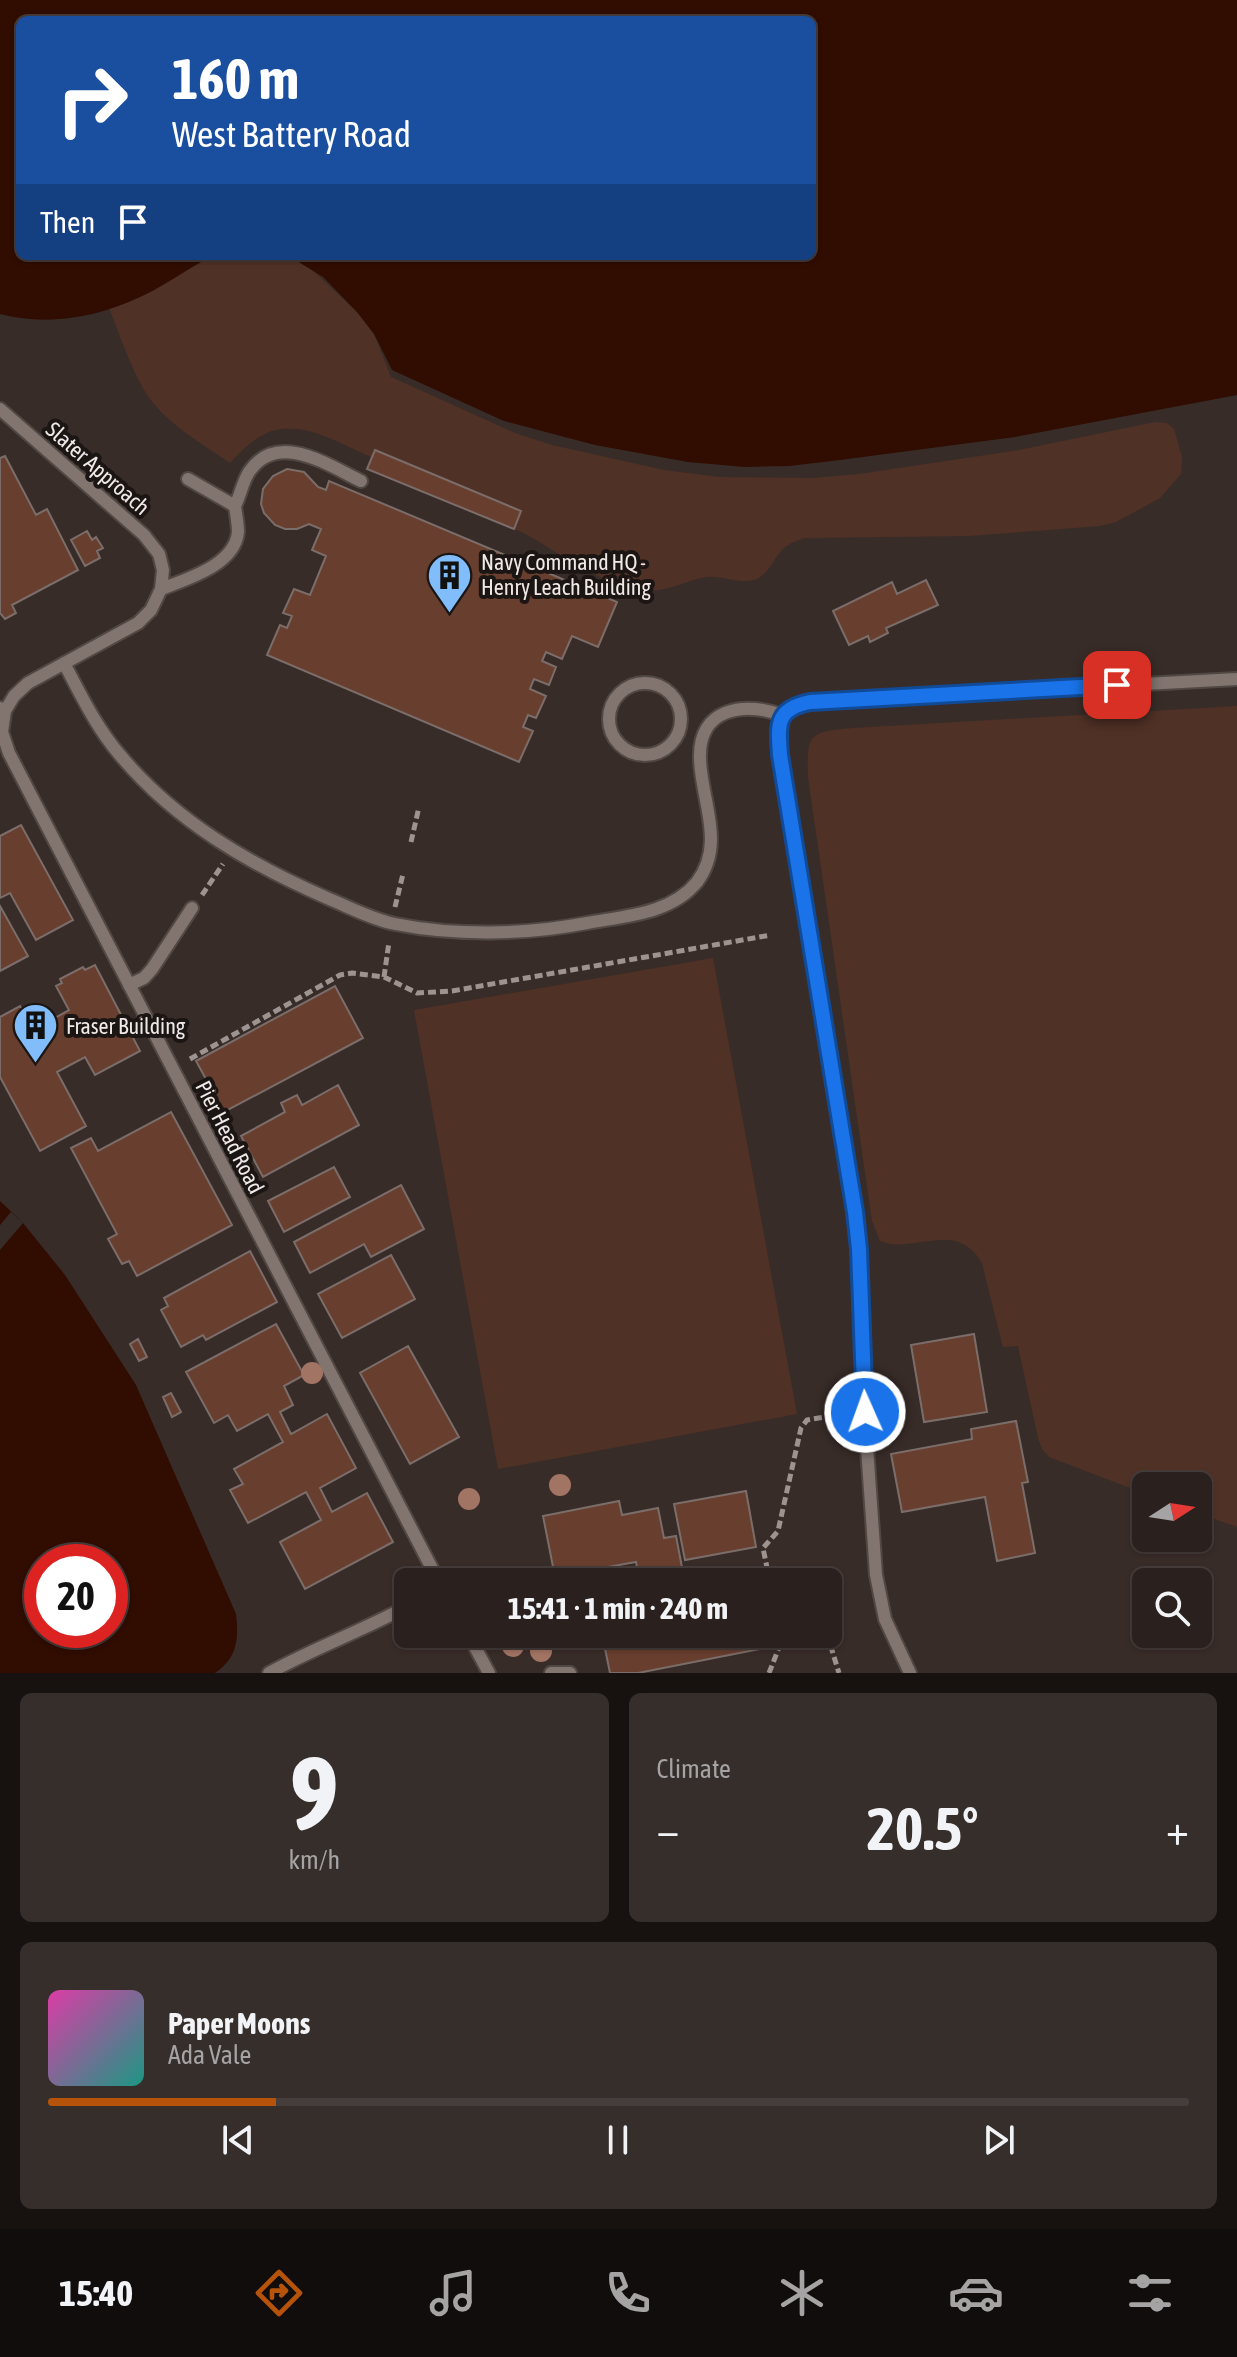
<!DOCTYPE html>
<meta charset="utf-8">
<style>
body{margin:0;font-family:"Asap Condensed",sans-serif;background:#362e2b;color:#f1f3f6;height:100vh;display:flex;flex-direction:column;font-size:30px;white-space:nowrap}
*{box-sizing:border-box;margin:0}
p{font-size:26px;color:#a5a3a4}
.icon{flex:none;width:44px;height:44px;fill:none;stroke:currentColor;stroke-width:2;stroke-linecap:round;stroke-linejoin:round}
.map{position:relative;height:1673px;overflow:hidden}
.panel{display:flex;flex-direction:column;gap:20px;padding:20px;background:#171210;flex:1}
.panel>*{flex:none}
.guide{position:absolute;left:16px;top:16px;width:800px;height:244px;border-radius:12px;box-shadow:0 2px 6px #0004,0 0 0 2px #463e3c;background:#1a4fa0;color:#fff;overflow:hidden}
.needle{width:52px;rotate:78deg}
.tools{position:absolute;left:1132px;top:1472px;display:grid;gap:16px}
.tools a{display:grid;place-items:center;width:80px;height:80px;border-radius:12px;background:#2a211e;box-shadow:0 2px 6px #0004,0 0 0 2px #463e3c;font-size:40px}
.speed{position:absolute;left:24px;top:1544px;display:flex;gap:16px;font-size:40px;font-weight:700;text-align:center}
.speed>*{display:grid;place-content:center;width:104px;height:104px;border-radius:50%;background:#2a211e;box-shadow:0 2px 6px #0004,0 0 0 2px #463e3c;line-height:1}
.speed .limit{border:12px solid #d22;background:#fff;color:#111}
.pin{position:absolute;display:grid;place-items:center;width:68px;height:68px;color:#fff;margin:-34px;border-radius:16px;box-shadow:0 4px 12px #0006}
.me{position:absolute;width:88px;margin:-44px;rotate:358deg;stroke-linejoin:round;filter:drop-shadow(0 0 6px #0008)}
.turn{display:flex;align-items:center;gap:28px;height:168px;padding:0 24px;font-size:36px}
.turn .icon{width:104px;height:104px;stroke-width:2.5}
.turn b{display:block;font-size:56px;line-height:68px}
.then{display:flex;align-items:center;height:76px;padding:0 24px;background:#0003;gap:16px;font-size:30px}
.big{font-size:60px;font-weight:700;line-height:1.1}
.panel .widget{flex:1;display:flex;flex-direction:column;justify-content:center;gap:12px;min-width:0;padding:0 28px;border-radius:12px;background:#362e2b}
.panel .dial{align-items:center;gap:0}
.dial b{font-size:104px;line-height:1}
.song{display:flex;align-items:center;gap:24px}
.cover{width:96px;height:96px;border-radius:12px;background:linear-gradient(135deg,hsl(320 70% 55%),hsl(170 70% 35%))}
.played{height:8px;border-radius:4px;background:linear-gradient(90deg,#b45309 20%,#463e3c 20%)}
.keys{display:flex;justify-content:space-around;direction:ltr}
.heat{display:flex;justify-content:space-between;align-items:center;font-size:44px;direction:ltr}
.panel .tiles{flex:1;display:grid;gap:20px;grid-template-columns:1fr 1fr}
.widget:last-child{grid-column:span 2}
.trip{position:absolute;left:394px;top:1568px;width:448px;height:80px;border-radius:12px;background:#2a211e;box-shadow:0 2px 6px #0004,0 0 0 2px #463e3c;font-weight:700;line-height:80px;text-align:center}
.tabs{display:flex;height:128px;justify-content:space-around;align-items:center;background:#110d0c;color:#a5a3a4}
.tabs .icon{width:56px;height:56px}
.tabs .selected{color:#b45309}
.tabs b{font-size:36px;color:#f1f3f6}
.map>svg:first-child{display:block}
.green{fill:#503126}
.water{fill:#300c01;fill-rule:evenodd}
.pier{fill:#382c28}
.building{fill:#683e2f;stroke:#7b6d69;stroke-width:2}
.lines{fill:none;stroke-linecap:round;stroke-linejoin:round}
.lane-casing{stroke:#514844;stroke-width:16}
.path{stroke:#9d9390;stroke-width:5;stroke-dasharray:8 4;stroke-linecap:butt}
.lane{stroke:#827570;stroke-width:12}
.tree{fill:#a27464}
.route-casing{stroke:#114b97;stroke-width:20}
.route{stroke:#1a73e8;stroke-width:14}
.labels{text-anchor:middle;dominant-baseline:central;stroke-width:8;stroke-linejoin:round;paint-order:stroke}
.street-label{font-size:22px;fill:#f1e9e7;stroke:#1b1614}
.poi-label{font-size:22px;fill:#f1e9e7;stroke:#1b1614;text-anchor:start}
</style>
<div class="map">
<svg width="1237" height="1673" viewBox="0 0 1237 1673">
<rect width="100%" height="100%" fill="#382c28"/>
<path class="green" d="M213 256H289L308 266 357 312 374 334 391 377 515 433 552 445 664 470 720 477 813 478 859 474 1019 450 1155 422 1167 423 1174 429 1182 457 1181 474 1160 498 1116 522 1100 526 969 536 805 538C796 541 789 543 783 549 773 559 769 575 754 580 738 584 722 575 706 577 689 580 674 588 658 590 616 596 560 553 524 533L514 529 521 511C472 493 423 476 374 458 345 447 314 425 281 429 259 432 244 448 230 463 200 442 163 422 144 390 129 364 120 335 109 308L127 302Z
M1237 706V1527L1198 1513V1486H1146V1494L1049 1457 1042 1449 1038 1438 1018 1346 1003 1347 982 1263C955 1218 916 1255 880 1241L872 1221 808 777C807 734 808 732 853 728Z
M713 958 797 1414 498 1469 414 1010Z"/>
<path class="water" d="M0 0H1237V395L1015 437 840 460 789 466 745 467 688 462 595 445 504 421 392 370 374 334 357 312 323 277 289 256H812V20H20V256H213C187 268 164 287 138 298 95 318 46 326 0 314Z
M0 1201 23 1223 65 1275 136 1385 236 1614C239 1640 237 1658 215 1673H0ZM42 1562H110V1630H42Z"/>
<path class="pier" d="M11 1212 23 1223 0 1250V1225Z"/>
<path class="building" d="M375 450 521 511 514 529 367 469Z
M5 456 36 515 47 509 78 570 12 605 16 613 5 619 0 613V458Z
M287 469 304 472 318 487 326 490 329 481 617 602 598 647 572 636 562 659 546 652 542 661 556 667 549 685 534 679 530 689 546 696 536 718 528 715 523 727 533 731 519 762 267 655 280 625 287 628 292 616 283 613 294 589 310 595 326 556 312 550 321 529 309 524 297 529H285L275 525 264 513 261 504 263 489 273 476Z
M87 531 92 540 96 537 103 548 97 551 100 558 85 566 71 540Z
M926 580 938 605 886 628 888 633 870 642 868 636 849 645 833 611 892 582 897 594Z
M21 825 73 920 36 940 10 893 0 898V836Z
M0 906 28 956 0 971Z
M95 965 140 1051 95 1075 85 1057 57 1072 86 1126 40 1151 0 1077V1017L20 1006 38 1039 51 1032 46 1023 69 1010 56 986 62 983 60 979 83 967 85 970Z
M335 986 363 1038 224 1112 196 1061Z
M338 1085 359 1125 263 1177 241 1136 285 1112 281 1103 297 1095 302 1105Z
M171 1112 232 1225 137 1276 129 1261 122 1264 108 1239 117 1234 71 1148 91 1138 98 1151Z
M334 1167 350 1197 284 1232 268 1201Z
M401 1185 424 1229 371 1257 364 1244 310 1273 294 1242Z
M250 1251 277 1302 206 1340 203 1335 181 1347 161 1310 168 1306 164 1298Z
M391 1255 415 1299 342 1338 318 1294Z
M276 1324 304 1375 284 1386 293 1405 280 1412 291 1434 327 1414 356 1468 320 1488 332 1512 367 1493 393 1542 305 1589 280 1542 321 1520 306 1492 248 1523 230 1490 243 1484 234 1469 283 1442 268 1414 237 1431 228 1415 214 1423 186 1372Z
M974 1334 987 1412 924 1422 911 1345Z
M138 1339 147 1357 139 1361 130 1344Z
M408 1346 459 1437 410 1464 360 1373Z
M171 1393 181 1412 172 1417 163 1397Z
M1016 1421 1028 1482 1022 1483 1035 1553 997 1561 985 1497 902 1512 891 1454 972 1439 971 1429Z
M746 1491 756 1547 685 1560 674 1504Z
M619 1501 622 1515 658 1508 664 1538 676 1536 684 1578 692 1577 693 1582H640L636 1562 602 1568 605 1582H556L543 1516Z
M602 1634H757L760 1649 638 1673H610Z"/>
<g class="lines">
<defs>
<path id="lane" d="M0 409 144 535 159 554 163 570 161 589 151 610 138 623 28 683 14 696 5 711
M235 506C240 496 243 481 249 472 277 430 328 465 361 481
M161 589C187 579 235 565 238 532 238 524 236 514 235 506L188 479
M64 663C81 695 96 727 120 755 175 821 249 864 327 898 349 907 371 919 395 924 456 936 525 935 587 923 625 916 671 914 697 882 726 844 701 800 700 759 698 707 744 702 782 715
M609 719a36 36 0 1 1 72 0a36 36 0 1 1-72 0Z
M0 708 5 711 2 732 9 753 439 1582
M129 985 144 978 152 969 192 908
M468 1634 489 1673
M269 1673C314 1648 362 1631 408 1606
M551 1673H570
M910 1673 885 1619 876 1575 864 1405 857 1228 780 755V721L793 707 810 702 1237 679"/>
</defs>
<use href="#lane" class="lane-casing"/>
<path class="path" d="M411 842 419 807
M202 895 223 864
M395 907 403 874
M384 977 389 942
M190 1059 340 975 352 973 384 977 417 993 452 991 771 935
M770 1582 763 1548 778 1531 801 1428 807 1420 848 1413
M781 1634 782 1640 810 1634
M827 1634 839 1673
M769 1673 782 1640"/>
<use href="#lane" class="lane"/>
</g>
<g class="tree">
<circle cx="312" cy="1373" r="11"/>
<circle cx="560" cy="1485" r="11"/>
<circle cx="469" cy="1499" r="11"/>
<circle cx="513" cy="1646" r="11"/>
<circle cx="541" cy="1651" r="11"/>
</g>
<g class="lines">
<defs>
<path id="route" d="M865 1412 859 1249 855 1212 780 755C778 725 775 709 810 702L1117 685"/>
</defs>
<use href="#route" class="route-casing"/>
<use href="#route" class="route"/>
</g>
<defs>
<symbol id="building-pin" viewBox="-11 -11 22 30"><path d="M0 17L-7.5 6A9.5 9.5 0 1 1 7.5 6Z" fill="#81bdfa" stroke="#1b1614"/><path d="M-4-6H4V6H1V3H-1V6H-4ZM-2.5-4.3h1.7v1.8h-1.7ZM.8-4.3h1.7v1.8H.8ZM-2.5-1h1.7V.8h-1.7ZM.8-1h1.7V.8H.8Z" fill="#111"/></symbol>
</defs>
<g fill-rule="evenodd">
<use href="#building-pin" x="424" y="550" width="51" height="69"/>
<use href="#building-pin" x="10" y="1000" width="51" height="69"/>
</g>
<g class="labels">
<g class="street-label">
<text transform="translate(98 468) rotate(41)">Slater Approach</text>
<text transform="translate(230 1137) rotate(63)">Pier Head Road</text>
</g>
<g class="poi-label">
<text x="481" y="562">Navy Command HQ -<tspan x="481" dy="25">Henry Leach Building</tspan></text>
<text x="66" y="1026">Fraser Building</text>
</g>
</g>
</svg>
<div class="tools">
<a><svg class="needle" viewBox="-14 -14 28 28"><path d="M0-13l5 13h-10z" fill="#e53935"/><path d="M0 13l5-13h-10z" fill="#a5a3a4"/></svg></a>
<a><svg class="icon" aria-label="search" viewBox="0 0 24 24"><circle cx="10" cy="10" r="6"/><path d="M15 15l6 6"/></svg></a>
</div>
<div class="speed"><div class="limit">20</div></div>
<div class="pin" style="left:1117px;top:685px;background:#d93025"><svg class="icon" aria-label="arrive" viewBox="0 0 24 24"><path d="M6 21V4h12l-3 4 3 4H6"/></svg></div>
<svg class="me" style="left:865px;top:1412px" viewBox="-20 -20 40 40"><circle r="17" fill="#1a73e8" stroke="#fff" stroke-width="3"/><path d="M0-11L8 9 0 5-8 9z" fill="#fff"/></svg>
<div class="trip">15:41 · 1 min · 240 m</div>
<div class="guide">
<div class="turn"><svg class="icon" aria-label="right" viewBox="0 0 24 24"><path d="M7 20v-9h11M14 6l5 5-5 5"/></svg><div><b>160 m</b>West Battery Road</div></div>
<div class="then">Then<svg class="icon" aria-label="arrive" viewBox="0 0 24 24"><path d="M6 21V4h12l-3 4 3 4H6"/></svg></div>
</div>
</div>
<section class="panel">
<div class="tiles">
<div class="widget dial"><b>9</b><p>km/h</p></div>
<div class="widget"><p>Climate</p>
<div class="heat"><a>−</a><b class="big">20.5°</b><a>+</a></div>
</div>
<div class="widget">
<div class="song"><i class="cover"></i><div><b>Paper Moons</b><p>Ada Vale</p></div></div>
<div class="played"></div>
<div class="keys"><svg class="icon" aria-label="previous" viewBox="0 0 24 24"><path d="M18 5L8 12l10 7zM5 5v14"/></svg><svg class="icon" aria-label="pause" viewBox="0 0 24 24"><path d="M8 5v14M16 5v14"/></svg><svg class="icon" aria-label="next" viewBox="0 0 24 24"><path d="M6 5l10 7-10 7zM19 5v14"/></svg></div>
</div>
</div>
</section>
<nav class="tabs">
<b>15:40</b>
<svg class="icon selected" aria-label="directions" viewBox="0 0 24 24"><path d="M12 3l9 9-9 9-9-9zM9 14v-3h6M13 9l2 2-2 2"/></svg>
<svg class="icon" aria-label="music" viewBox="0 0 24 24"><path d="M9 18V5l10-2v13"/><circle cx="6" cy="18" r="3"/><circle cx="16" cy="16" r="3"/></svg>
<svg class="icon" aria-label="phone" viewBox="0 0 24 24"><path d="M5 4h4l2 5-3 2q2 4 5 5l2-3 5 2v4C11 20 4 13 5 4z"/></svg>
<svg class="icon" aria-label="climate" viewBox="0 0 24 24"><path d="M12 3v18M4 7l16 10M4 17L20 7"/></svg>
<svg class="icon" aria-label="car" viewBox="0 0 24 24"><path d="M5 17H2v-5l4-1 3-4h7l3 4 3 1v5h-3M9 17h6M6 11h13"/><circle cx="7" cy="17" r="2"/><circle cx="17" cy="17" r="2"/></svg>
<svg class="icon" aria-label="filters" viewBox="0 0 24 24"><path d="M4 7h16M4 17h16"/><circle cx="9" cy="7" r="2"/><circle cx="15" cy="17" r="2"/></svg>
</nav>
